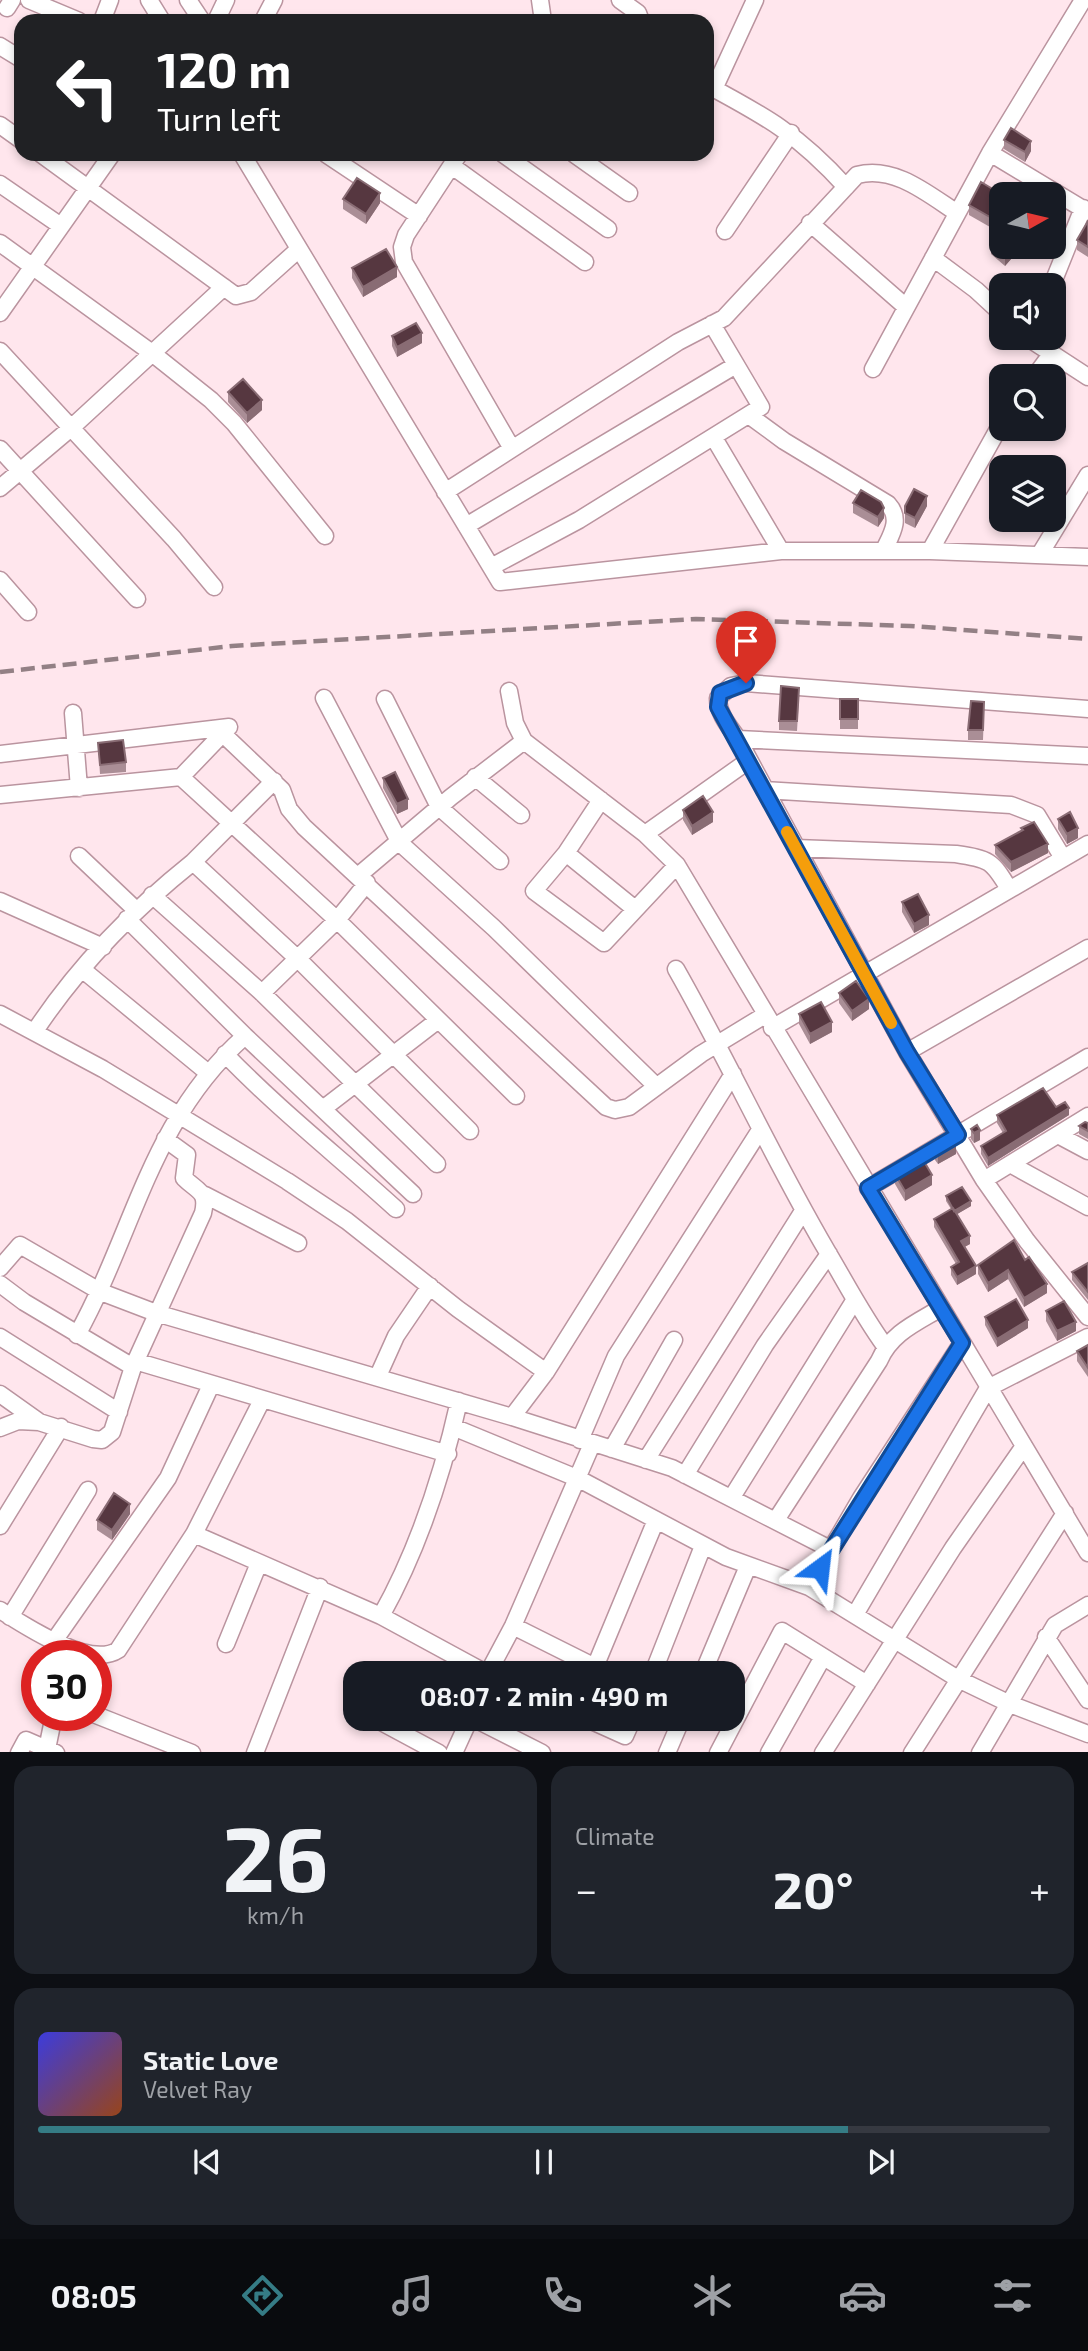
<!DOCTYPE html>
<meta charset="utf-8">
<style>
body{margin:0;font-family:"Exo 2",sans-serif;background:#20242c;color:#f1f3f6;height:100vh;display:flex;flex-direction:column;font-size:26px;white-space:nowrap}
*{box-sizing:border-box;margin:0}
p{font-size:23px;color:#9ea1a6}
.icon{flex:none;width:38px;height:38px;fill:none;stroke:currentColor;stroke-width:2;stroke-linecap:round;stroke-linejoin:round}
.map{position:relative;height:1752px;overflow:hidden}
.drawer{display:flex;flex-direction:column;gap:14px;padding:14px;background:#0d0f14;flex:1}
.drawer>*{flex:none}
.guide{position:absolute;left:14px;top:14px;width:700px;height:147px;border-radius:21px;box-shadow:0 4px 10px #0003;background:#202124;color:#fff;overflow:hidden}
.needle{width:46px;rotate:82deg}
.tools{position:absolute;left:989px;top:182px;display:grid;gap:14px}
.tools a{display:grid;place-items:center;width:77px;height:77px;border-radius:14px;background:#171b24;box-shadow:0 4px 10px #0003;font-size:35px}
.speed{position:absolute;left:21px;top:1640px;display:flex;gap:14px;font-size:35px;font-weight:700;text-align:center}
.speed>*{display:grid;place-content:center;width:91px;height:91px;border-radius:50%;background:#171b24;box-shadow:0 4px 10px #0003;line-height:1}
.speed .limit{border:10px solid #d22;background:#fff;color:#111}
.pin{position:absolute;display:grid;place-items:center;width:60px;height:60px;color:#fff;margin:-72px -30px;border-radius:50% 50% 50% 0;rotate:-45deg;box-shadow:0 0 7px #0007}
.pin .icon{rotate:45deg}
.me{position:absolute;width:77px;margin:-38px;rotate:30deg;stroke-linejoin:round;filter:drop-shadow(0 0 5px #0008)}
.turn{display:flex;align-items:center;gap:24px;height:147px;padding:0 28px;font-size:32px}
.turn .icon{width:91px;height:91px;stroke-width:2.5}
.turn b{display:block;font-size:49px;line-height:60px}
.big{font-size:52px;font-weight:700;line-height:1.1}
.drawer .card{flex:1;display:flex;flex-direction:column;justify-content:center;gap:10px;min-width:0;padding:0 24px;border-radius:21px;background:#20242c}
.drawer .dial{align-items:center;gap:0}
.dial b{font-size:91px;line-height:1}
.song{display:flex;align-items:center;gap:21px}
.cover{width:84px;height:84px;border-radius:10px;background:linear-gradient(135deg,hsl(240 70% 55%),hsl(20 70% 35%))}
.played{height:7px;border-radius:4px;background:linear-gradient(90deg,#357c85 80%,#363941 80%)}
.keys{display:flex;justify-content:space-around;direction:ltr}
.heat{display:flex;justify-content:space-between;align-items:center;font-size:38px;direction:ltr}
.drawer .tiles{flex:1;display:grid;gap:14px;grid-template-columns:1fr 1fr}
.card:last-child{grid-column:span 2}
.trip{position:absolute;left:343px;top:1661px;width:402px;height:70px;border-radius:21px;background:#171b24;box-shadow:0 4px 10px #0003;font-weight:700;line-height:70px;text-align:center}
.tabs{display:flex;height:112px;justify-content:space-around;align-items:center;background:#090b0e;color:#9ea1a6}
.tabs .icon{width:49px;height:49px}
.tabs .active{color:#357c85}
.tabs b{font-size:32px;color:#f1f3f6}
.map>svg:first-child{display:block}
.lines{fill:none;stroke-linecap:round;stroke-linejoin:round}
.minor-casing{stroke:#ba949f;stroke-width:19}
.minor{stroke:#fff;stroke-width:16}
.rail{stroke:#938085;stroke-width:4.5;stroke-dasharray:14 7;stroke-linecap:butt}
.wall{fill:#aa8e96}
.shaded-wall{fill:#896c74}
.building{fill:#563740;stroke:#896c74;stroke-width:2}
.route-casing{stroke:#114b97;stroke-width:18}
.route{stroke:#1a73e8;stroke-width:12}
.slow{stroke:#f59e0b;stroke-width:12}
</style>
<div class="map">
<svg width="1088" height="1753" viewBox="0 0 1088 1753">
<rect width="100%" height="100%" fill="#ffe6ed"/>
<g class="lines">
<defs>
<path id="minor" d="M29 0 79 21
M149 0 162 21
M188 0 202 21
M540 0 543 21
M620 0 638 13 641 21
M7 8 12 0
M102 21 110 0
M216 21 226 0
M263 21 274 0
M0 46 21 59
M707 85C767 117 799 135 846 187
M714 89 755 0
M0 125 21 140
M990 153 1088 212
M41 154 236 296 251 292 299 249
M242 154 500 582 781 551H930L1088 557
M326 154 419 216
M459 154 406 235 402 247 404 262 511 447
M503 154 608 229
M574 154 629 193
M452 166 585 262
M0 184 61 226
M810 223 906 307
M725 231 791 133
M0 243 152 353 211 400 234 423 325 536
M933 258 976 290 1001 313
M1052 285 1083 208
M0 313 112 154
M1028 338 1088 377
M0 351 174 539 214 587
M873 369 990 153 1083 0
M1035 376 1052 353
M750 416 784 441 888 504C902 519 891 535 884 550
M714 438 781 551
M0 449 137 599
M0 488 71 428 224 287
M445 492 678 342 724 318 857 175C894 165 928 194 957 213
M466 526 736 365
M930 551 1001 424
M1040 554 1088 475
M491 567 579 520 761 407 712 324
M0 580 28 612
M509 691 515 723 524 741 645 834 677 865 1088 1553
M324 698 400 843 494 928 655 1085
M385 699 439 807 500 861
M1088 709 746 683 731 686 718 698C718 714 729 726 738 739L907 1052 984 1180 1027 1241 1088 1317
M73 713 79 788
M223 734 282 790 289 809 304 827 606 1107 615 1110 629 1107 701 1054 765 1015
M738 739 1088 756
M0 754 229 727
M181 777 337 920 516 1096
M475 777 521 815
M764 790 1011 805 1037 815 1063 858
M0 795 181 777 228 728
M601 800 566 853 534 891 604 943 677 865
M645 834 748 761
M796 848 956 854C989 859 992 860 1009 889
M566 853 635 909
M79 856 136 910
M193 862 274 781
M359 875 451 797 524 741
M152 895 262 993 437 1164
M0 901 103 947
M127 919 245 1036 413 1194
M676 969C729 1062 773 1159 827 1251 846 1283 863 1316 885 1346
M83 970 207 1072
M262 993 337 920 367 883
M0 1014 103 1069 287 1181 347 1221 458 1309 546 1372
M772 1028 1088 844
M35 1031C78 966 133 910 193 862L298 959 470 1131
M907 1052 1088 948
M225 1054C279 1110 339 1157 396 1209
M733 1074 546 1372 512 1417 672 1468 830 1549
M324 1108 437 1021
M1058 1135 1088 1151
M1010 1164 1088 1207
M984 1180 1088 1116
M868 1188 1088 1057
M205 1195 298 1243
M0 1268 20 1245 101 1292 156 1313 512 1417
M0 1284 24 1302 133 1367
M77 1335C135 1230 150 1120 245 1036
M0 1337 119 1412
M135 1361 448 1454
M378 1376 396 1336 430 1286
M0 1394 38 1421
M453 1427 579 1479 726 1557 809 1587 958 1679 1010 1704 1088 1734
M0 1428 18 1421 39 1422 93 1439 102 1440 112 1432 133 1367 203 1213C208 1191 198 1192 184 1178L187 1155 165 1139
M580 1440 616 1356 760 1130
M612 1449 674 1340
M646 1460 803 1211
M685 1475 765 1345 829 1254
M732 1497 854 1301
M776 1520 879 1361C891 1333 916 1323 941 1308
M0 1526 61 1427
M194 1534 381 1616 486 1673
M809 1587 861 1498 962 1343
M0 1610C25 1626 90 1669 118 1650L194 1534 262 1400
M856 1613 988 1388 1088 1337
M381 1616C419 1548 442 1477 459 1401
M10 1617 88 1490
M513 1626 607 1673
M1046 1637 1088 1700
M54 1641 168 1478 211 1385
M226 1644 259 1563
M595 1667 656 1520
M488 1673 513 1626 592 1444
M653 1673 703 1546
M703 1673 748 1566
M36 1688 37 1689
M96 1715 192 1753
M473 1718 542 1753
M585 1718 625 1736 633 1718
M383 1723 439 1753
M47 1749 54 1715
M19 1753 26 1740 56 1753
M255 1753 320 1587
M454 1753 470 1718
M667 1753 682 1718
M718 1753 782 1631 867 1684
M769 1753 823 1657
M823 1753 953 1548 1024 1446
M912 1753 1065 1513
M980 1753 1055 1625 1088 1605"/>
</defs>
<use href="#minor" class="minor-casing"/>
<use href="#minor" class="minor"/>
<path class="rail" d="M0 672 232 646 696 619 910 626 1088 639"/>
</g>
<path class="wall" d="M1004 140 1031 151 1025 162 1004 149Z
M1001 194V224L997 231 969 215V205Z
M343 199 380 203 366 224 343 209Z
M1088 221V257L1077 250V240Z
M991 244 1018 247V251L1005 266 991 254Z
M352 268 397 277 363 297 352 278Z
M392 336 422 343 397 357 392 346Z
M228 392 262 410 247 423 228 402Z
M853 503 884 518 878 527 853 513Z
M905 506H927L915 528 905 523Z
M799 698 797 731 779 730V721Z
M840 699H858V729H840Z
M984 712 983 740H968V730Z
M98 743 126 762V772L100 774Z
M383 778 408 809 397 814 383 788Z
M683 810 713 822 692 835 683 820Z
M1058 819 1078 838 1067 844 1058 829Z
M1021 828 1048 853 1011 872 995 854V845L1021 831Z
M902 902 929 925 914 933 902 912Z
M839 993 869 1009 852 1021 839 1003Z
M799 1014 832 1032 810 1044 799 1024Z
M1056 1107 1069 1115 988 1166 981 1154V1146L1003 1133 997 1123V1115Z
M1088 1123V1139L1079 1134V1126Z
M971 1129 980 1140 974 1143 971 1139Z
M935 1150 956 1154 938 1164 935 1160Z
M895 1174 932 1185 905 1201 895 1184Z
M946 1196 971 1206 957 1214 970 1244 964 1247 976 1274 957 1285 951 1275V1267L956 1264 934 1227V1219L951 1209 946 1201Z
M1025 1260 1047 1293 1024 1307 1008 1279 988 1292 978 1274V1265Z
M1088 1263V1300L1072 1280V1272Z
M1046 1311 1076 1331 1057 1341 1046 1321Z
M985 1317 1028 1328 997 1347 985 1325Z
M1088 1345V1377L1077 1361V1351Z
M130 1514 112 1540 97 1530V1520Z"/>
<path class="shaded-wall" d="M1031 141V151L1025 162V152Z
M380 193V203L366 224V214Z
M1001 214V224L997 231V221Z
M1013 247H1018V251L1005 266V256Z
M397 267V277L363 297V287Z
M422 333V343L397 357V347Z
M262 400V410L247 423V413Z
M927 496V506L915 528V518Z
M884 508V518L878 527V517Z
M408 799V809L397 814V804Z
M713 812V822L692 835V826Z
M1078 828V838L1067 844V834Z
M1048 844V853L1011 872V862Z
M929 915V925L914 933V924Z
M869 999V1009L852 1021V1011Z
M832 1022V1032L810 1044V1034Z
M1069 1108V1115L988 1166V1158Z
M980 1130V1140L974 1143V1133Z
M956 1144V1154L938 1164V1154Z
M932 1175V1185L905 1201V1191Z
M971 1201V1206L954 1216V1211Z
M970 1236V1244L961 1249V1241Z
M976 1266V1274L957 1285V1277Z
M1008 1270V1279L988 1292V1283Z
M1047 1284V1293L1024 1307V1298Z
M1028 1320V1328L997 1347V1339Z
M1076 1322V1331L1057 1341V1331Z
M130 1504V1514L112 1540V1530Z"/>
<path class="building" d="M1011 128 1031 141 1025 152 1004 140Z
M357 178 380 193 366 214 343 199Z
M981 182 1001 194V214L997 221 969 205Z
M1088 221V247L1077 240Z
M1001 233V247H1013L1005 256 991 244Z
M386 249 397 267 363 287 352 268Z
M416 323 422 333 397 347 392 336Z
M243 379 262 400 247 413 228 392Z
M914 489 927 496 915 518 905 513V506Z
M861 490 881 502 884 508 878 517 853 503Z
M781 686 799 688 797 721H779Z
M840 699H858V719H840Z
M971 701 984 702 983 730H968Z
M123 740 126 762 100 765 98 743Z
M395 772 408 799 397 804 383 778Z
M703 796 713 812 692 826 683 810Z
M1070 812 1078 828 1067 834 1058 819Z
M1034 822 1048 844 1011 862 995 845 1023 830 1021 828Z
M918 894 929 915 914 924 902 902Z
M856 981 869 999 852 1011 839 993Z
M821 1002 832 1022 810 1034 799 1014Z
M1043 1088 1056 1107 1065 1102 1069 1108 988 1158 981 1146 1006 1131 997 1115Z
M1085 1122 1088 1123V1131L1079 1126Z
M977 1125 980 1130 974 1133 971 1129Z
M953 1140 956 1144 938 1154 935 1150Z
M922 1158 932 1175 905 1191 895 1174Z
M962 1187 971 1201 954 1211 946 1196Z
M953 1208 970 1236 961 1241 976 1266 957 1277 951 1267 959 1262 934 1219Z
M1014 1240 1025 1260 1029 1257 1047 1284 1024 1298 1008 1270 988 1283 978 1265Z
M1088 1263V1292L1072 1272Z
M1016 1299 1028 1320 997 1339 985 1317Z
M1064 1301 1076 1322 1057 1331 1046 1311Z
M1088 1345V1368L1077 1351Z
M114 1493 130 1504 112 1530 97 1520Z"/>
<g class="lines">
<defs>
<path id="route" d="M746 683 720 693 718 707 907 1052 958 1135 868 1188 962 1343 820 1568"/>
</defs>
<use href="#route" class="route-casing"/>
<use href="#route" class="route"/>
<path class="slow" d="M787 832 891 1023"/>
</g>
</svg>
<div class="tools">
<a><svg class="needle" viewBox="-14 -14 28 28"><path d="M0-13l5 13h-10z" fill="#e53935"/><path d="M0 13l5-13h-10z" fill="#9ea1a6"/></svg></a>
<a><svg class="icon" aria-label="sound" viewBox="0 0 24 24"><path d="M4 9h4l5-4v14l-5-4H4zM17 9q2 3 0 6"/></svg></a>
<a><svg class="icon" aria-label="search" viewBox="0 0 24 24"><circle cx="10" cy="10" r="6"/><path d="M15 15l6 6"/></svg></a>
<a><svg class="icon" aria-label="layers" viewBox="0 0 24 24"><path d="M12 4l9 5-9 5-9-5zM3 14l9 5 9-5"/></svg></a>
</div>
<div class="speed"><div class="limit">30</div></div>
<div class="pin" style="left:746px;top:683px;background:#d93025"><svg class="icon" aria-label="arrive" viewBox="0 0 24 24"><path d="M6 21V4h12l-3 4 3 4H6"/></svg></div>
<svg class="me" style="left:820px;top:1568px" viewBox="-20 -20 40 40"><path d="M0-17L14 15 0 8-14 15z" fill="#1a73e8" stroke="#fff" stroke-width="4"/></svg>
<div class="trip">08:07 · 2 min · 490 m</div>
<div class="guide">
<div class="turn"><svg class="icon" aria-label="left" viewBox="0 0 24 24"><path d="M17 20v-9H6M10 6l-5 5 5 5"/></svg><div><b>120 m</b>Turn left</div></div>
</div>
</div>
<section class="drawer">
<div class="tiles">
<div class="card dial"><b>26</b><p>km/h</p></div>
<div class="card"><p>Climate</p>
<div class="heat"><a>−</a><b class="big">20°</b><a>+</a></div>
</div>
<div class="card">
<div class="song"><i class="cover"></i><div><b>Static Love</b><p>Velvet Ray</p></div></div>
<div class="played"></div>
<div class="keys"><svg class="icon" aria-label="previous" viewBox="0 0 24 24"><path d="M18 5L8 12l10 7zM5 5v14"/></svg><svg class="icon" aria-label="pause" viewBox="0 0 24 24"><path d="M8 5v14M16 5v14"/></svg><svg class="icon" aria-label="next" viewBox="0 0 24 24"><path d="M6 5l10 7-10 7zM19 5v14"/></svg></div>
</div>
</div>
</section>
<nav class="tabs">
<b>08:05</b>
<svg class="icon active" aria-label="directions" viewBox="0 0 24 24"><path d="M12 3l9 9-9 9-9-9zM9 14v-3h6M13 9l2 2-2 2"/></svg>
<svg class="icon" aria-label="music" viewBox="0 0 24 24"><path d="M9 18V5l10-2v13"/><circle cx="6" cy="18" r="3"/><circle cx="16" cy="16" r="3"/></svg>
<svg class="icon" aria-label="phone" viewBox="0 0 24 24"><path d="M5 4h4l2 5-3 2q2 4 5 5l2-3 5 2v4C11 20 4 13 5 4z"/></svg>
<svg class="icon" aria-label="climate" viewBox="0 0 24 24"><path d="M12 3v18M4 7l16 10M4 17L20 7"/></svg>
<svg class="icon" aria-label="car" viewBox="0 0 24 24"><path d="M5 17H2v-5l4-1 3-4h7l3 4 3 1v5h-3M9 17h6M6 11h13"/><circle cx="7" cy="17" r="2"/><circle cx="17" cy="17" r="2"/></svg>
<svg class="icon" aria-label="filters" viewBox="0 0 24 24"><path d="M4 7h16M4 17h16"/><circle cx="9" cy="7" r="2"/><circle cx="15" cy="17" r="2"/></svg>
</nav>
